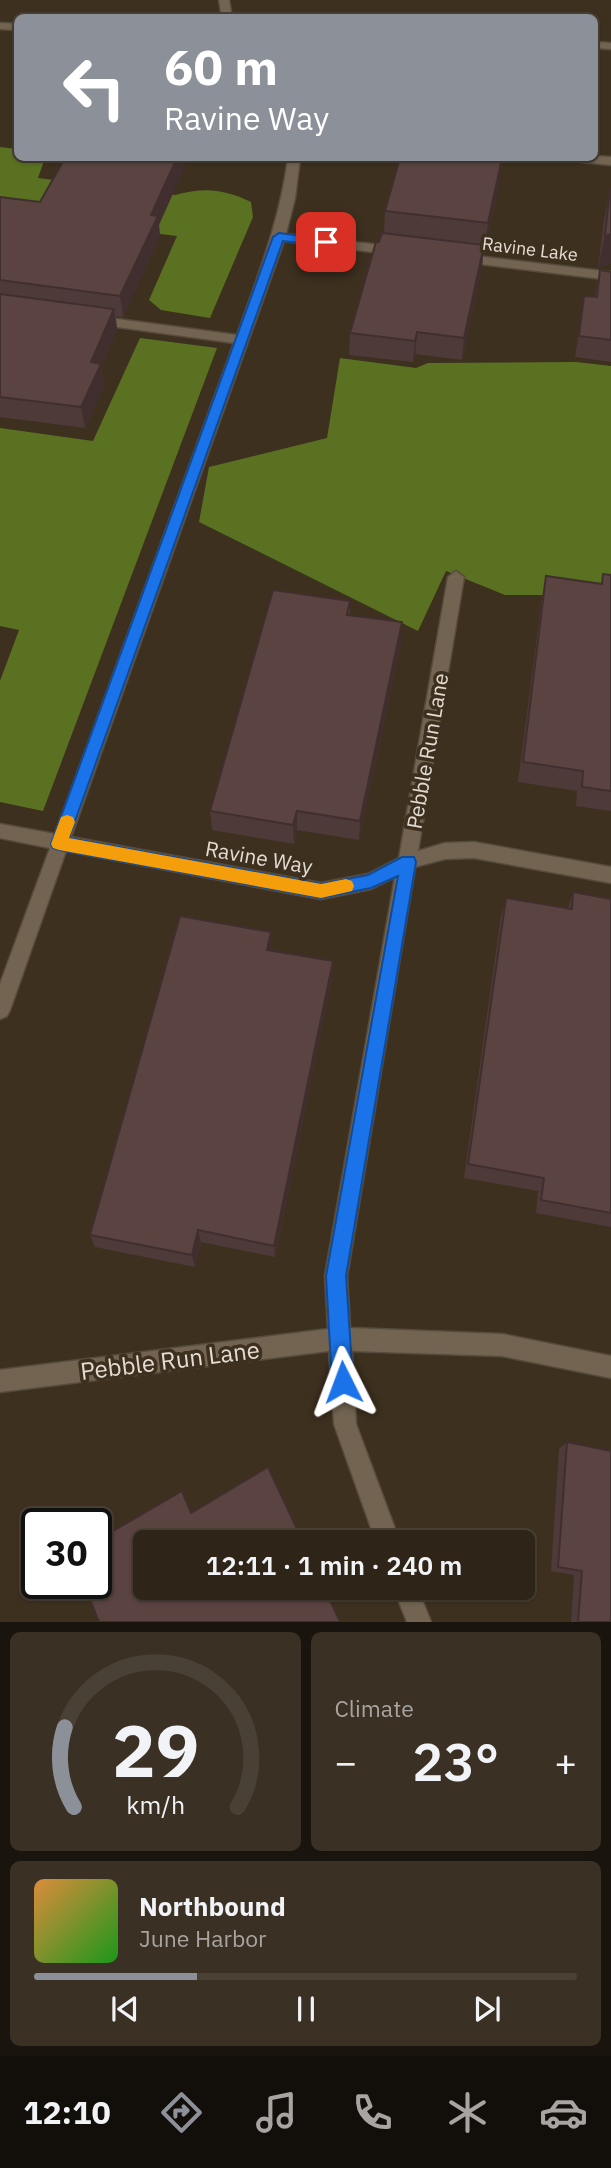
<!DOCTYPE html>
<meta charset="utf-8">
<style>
body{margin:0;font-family:"IBM Plex Sans",sans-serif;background:#3a3024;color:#f1f3f6;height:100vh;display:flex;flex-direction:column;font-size:26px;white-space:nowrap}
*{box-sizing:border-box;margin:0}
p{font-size:23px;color:#a7a4a1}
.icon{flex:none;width:38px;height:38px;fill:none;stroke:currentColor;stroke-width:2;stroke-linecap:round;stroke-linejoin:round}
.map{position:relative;height:1622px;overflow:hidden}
.panel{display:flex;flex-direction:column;gap:10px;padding:10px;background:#19140d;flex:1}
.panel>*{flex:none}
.banner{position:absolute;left:14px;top:14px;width:584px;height:147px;border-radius:10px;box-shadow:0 2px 5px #0004,0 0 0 2px #494136;background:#8c9099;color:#fff;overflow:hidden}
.speed{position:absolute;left:21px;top:1508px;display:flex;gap:14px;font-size:35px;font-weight:700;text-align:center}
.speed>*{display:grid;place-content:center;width:91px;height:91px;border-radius:50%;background:#2e2417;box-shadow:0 2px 5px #0004,0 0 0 2px #494136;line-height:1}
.speed .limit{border:4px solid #111;border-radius:10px;background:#fff;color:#111}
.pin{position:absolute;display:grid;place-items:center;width:60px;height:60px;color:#fff;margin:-30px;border-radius:14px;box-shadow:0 4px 10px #0006}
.me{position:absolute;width:77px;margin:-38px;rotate:357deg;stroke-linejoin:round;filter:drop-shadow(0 0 5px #0008)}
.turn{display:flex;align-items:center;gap:24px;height:147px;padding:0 35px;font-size:32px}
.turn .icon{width:91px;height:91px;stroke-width:2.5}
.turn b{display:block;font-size:49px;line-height:60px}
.big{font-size:52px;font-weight:600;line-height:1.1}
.panel .tile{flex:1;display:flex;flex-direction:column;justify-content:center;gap:10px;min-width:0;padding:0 24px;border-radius:10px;background:#3a3024}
.panel .dial{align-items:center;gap:0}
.dial svg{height:182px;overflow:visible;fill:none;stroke:#494136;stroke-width:7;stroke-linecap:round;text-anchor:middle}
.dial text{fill:#f1f3f6;stroke:none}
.song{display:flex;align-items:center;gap:21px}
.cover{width:84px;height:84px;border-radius:10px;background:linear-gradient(135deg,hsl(30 70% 55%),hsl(120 70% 35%))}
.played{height:7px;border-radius:4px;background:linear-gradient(90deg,#8c9099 30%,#494136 30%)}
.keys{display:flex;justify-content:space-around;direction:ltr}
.heat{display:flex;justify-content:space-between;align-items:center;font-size:38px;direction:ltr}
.panel .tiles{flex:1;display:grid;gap:10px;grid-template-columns:1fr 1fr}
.tile:last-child{grid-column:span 2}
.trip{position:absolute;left:133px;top:1530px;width:402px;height:70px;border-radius:10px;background:#2e2417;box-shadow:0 2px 5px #0004,0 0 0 2px #494136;font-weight:600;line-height:70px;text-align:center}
.dock{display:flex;height:112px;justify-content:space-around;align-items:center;background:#120e09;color:#a7a4a1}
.dock .icon{width:49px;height:49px}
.dock .active{color:#8c9099}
.dock b{font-size:32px;color:#f1f3f6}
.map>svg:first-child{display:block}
.forest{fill:#5a7121}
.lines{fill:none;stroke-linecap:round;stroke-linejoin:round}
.street-casing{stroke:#564b3c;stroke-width:3}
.street{fill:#726451;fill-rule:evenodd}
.wall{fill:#4e3a39}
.shaded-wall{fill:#402f2e}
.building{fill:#5b4342;stroke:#402f2e;stroke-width:2}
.route{fill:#1a73e8;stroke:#114b97;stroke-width:2}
.slow{fill:#f59e0b}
.labels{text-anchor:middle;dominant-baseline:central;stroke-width:7;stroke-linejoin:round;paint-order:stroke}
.far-street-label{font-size:18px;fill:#e4dcd2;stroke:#3d301f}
.street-label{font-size:21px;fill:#e4dcd2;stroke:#3d301f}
.near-street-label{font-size:24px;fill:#e4dcd2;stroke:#3d301f}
</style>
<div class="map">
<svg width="611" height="1622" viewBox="0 0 611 1622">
<rect width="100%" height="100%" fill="#3d301f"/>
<path class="forest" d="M0 147 17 149 18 158H45L38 178 175 195C204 187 224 189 251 202L253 217 210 318 161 310 149 300 177 236 0 215Z
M140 338 217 348 43 811 0 802V681L19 630 0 626V428L93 441Z
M340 358 416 368 428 363 576 362 611 366V590L586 595H505L446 571 418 631 199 522 209 467 327 438Z"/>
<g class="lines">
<defs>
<path id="street" d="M219 0H229L232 18H222Z
M0 23 18 24V30L0 29Z
M595 42 611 43V49L595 48Z
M595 156 611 157V165L581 162 575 158Z
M288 158H300L295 198 286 234 397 247 403 251 397 255 284 241 71 837 321 883 368 874 399 858 448 577 456 571 464 577 418 851 445 843 474 842 611 867V883L474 858 445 859 415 867 347 1276 350 1328 502 1334 611 1356V1378L502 1356 352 1351 356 1424 400 1542H376L334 1424 329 1351 0 1392V1370L328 1329 325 1276 395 877 371 889 321 899 66 851 10 1010 7 1016 0 1019V984L50 848 0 838V824L55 834 234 343 95 324 88 320 95 316 237 335C258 276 280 220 288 158Z
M459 254 611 272V280L455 261V255Z
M393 1587H417L431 1622H407Z"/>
</defs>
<use href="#street" class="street-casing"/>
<use href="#street" class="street"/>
</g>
<path class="wall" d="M499 183 484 255 483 254 482 267 462 360 415 354 413 362 349 355 350 333 379 242 384 234 385 211Z
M610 189 611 263 598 268 604 220Z
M0 197 159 225 160 237 123 317 116 316 117 330 101 367 104 385 85 428 0 417Z
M600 270 611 272V362L575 357 584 296 595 297Z
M603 574 611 575V811L576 806 577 791 518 782 542 597 546 576 601 584Z
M350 601V615L401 643 359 840 297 830 294 844 212 830 210 811Z
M573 892 611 899V1227L536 1213 538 1191 464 1178 501 916 506 898 568 908Z
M272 949 271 951 333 961 332 978 275 1257 201 1242 195 1267 95 1247 90 1235Z
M567 1442 611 1622H571L574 1575 551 1571 559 1449Z"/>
<path class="shaded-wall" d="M177 158H189L159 225 160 237 123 317 120 296 151 215Z
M503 158 499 183 484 255 488 223Z
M611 234V263L598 268 605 236Z
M484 245 482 267 462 360 464 338Z
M114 309 117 330 101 367 104 385 85 428 81 407 91 362Z
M417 332 415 354 413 362 415 341Z
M402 622 401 643 359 840 360 821Z
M297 811V830L294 844 293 825Z
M271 932 272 949 268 967 267 950Z
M333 961 332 978 275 1257 274 1246Z
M198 1230 201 1242 195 1267 192 1255Z"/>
<path class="building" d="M65 158H177L151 215 158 216 120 296 0 280V197L40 202Z
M400 158H502L488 223 385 211Z
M610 189H611V234L605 236Z
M382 233 484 245 464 338 417 332 415 341 350 333 376 242H379Z
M600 270 611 272V340L579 336 584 296 597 297Z
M0 294 114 309 91 362 101 364 81 407 0 397Z
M603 574 611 575V791L582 787 583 771 523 762 546 576 602 584Z
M273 590 350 601 347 615 402 622 360 821 297 811 293 825 210 811Z
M573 892 611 899V1213L541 1200 544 1178 468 1164 506 898 572 909Z
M180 916 271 932 267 950 333 961 274 1246 198 1230 192 1255 90 1235Z
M567 1442 611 1451V1622H578L582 1571 558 1567Z
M268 1467 303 1542H145V1587H324L340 1622H99L84 1584H96V1541L182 1491 191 1513Z"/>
<path class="route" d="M279 233 326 239 331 242 326 246 283 241 69 838 321 884 368 875 402 857H414L416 862 346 1276 353 1382 350 1389 343 1392 335 1389 332 1382 326 1276 398 876 371 888 321 898 59 850 53 848 51 844 273 237Z"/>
<path class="slow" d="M67 815 73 817 75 822 69 838 321 884 346 879 352 881 354 886 352 891 321 898 59 850 53 848 51 844 61 817Z"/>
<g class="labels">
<g class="far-street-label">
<text transform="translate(530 249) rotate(7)">Ravine Lake</text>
</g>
<g class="street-label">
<text transform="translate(427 751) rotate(-80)">Pebble Run Lane</text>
<text transform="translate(259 857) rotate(10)">Ravine Way</text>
</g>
<g class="near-street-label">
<text transform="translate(170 1360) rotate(-7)">Pebble Run Lane</text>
</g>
</g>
</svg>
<div class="speed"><div class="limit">30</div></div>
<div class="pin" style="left:326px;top:242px;background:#d93025"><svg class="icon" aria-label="arrive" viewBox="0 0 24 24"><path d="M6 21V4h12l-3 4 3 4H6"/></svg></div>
<svg class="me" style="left:343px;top:1382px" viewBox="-20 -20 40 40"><path d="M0-17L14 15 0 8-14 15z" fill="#1a73e8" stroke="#fff" stroke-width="4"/></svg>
<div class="trip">12:11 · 1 min · 240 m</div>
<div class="banner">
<div class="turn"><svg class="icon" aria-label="left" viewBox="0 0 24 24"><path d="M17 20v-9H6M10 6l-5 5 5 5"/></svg><div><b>60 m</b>Ravine Way</div></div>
</div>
</div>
<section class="panel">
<div class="tiles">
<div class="tile dial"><svg viewBox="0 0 100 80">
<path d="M14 69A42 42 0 1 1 86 69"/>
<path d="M14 69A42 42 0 0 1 10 34" stroke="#8c9099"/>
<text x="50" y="56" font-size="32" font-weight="700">29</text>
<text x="50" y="72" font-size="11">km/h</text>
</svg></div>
<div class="tile"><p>Climate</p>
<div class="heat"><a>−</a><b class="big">23°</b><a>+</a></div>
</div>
<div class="tile">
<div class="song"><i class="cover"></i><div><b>Northbound</b><p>June Harbor</p></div></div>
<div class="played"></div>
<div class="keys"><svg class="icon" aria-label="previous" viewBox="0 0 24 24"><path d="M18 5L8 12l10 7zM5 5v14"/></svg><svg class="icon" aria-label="pause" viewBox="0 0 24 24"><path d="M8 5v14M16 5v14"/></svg><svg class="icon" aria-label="next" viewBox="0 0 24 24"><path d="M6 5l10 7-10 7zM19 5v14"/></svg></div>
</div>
</div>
</section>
<nav class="dock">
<b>12:10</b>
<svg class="icon active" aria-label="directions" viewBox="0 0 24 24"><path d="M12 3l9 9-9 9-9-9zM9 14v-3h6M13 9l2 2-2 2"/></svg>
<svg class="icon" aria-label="music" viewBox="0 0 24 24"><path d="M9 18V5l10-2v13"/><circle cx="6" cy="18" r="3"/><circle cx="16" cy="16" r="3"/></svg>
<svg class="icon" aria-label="phone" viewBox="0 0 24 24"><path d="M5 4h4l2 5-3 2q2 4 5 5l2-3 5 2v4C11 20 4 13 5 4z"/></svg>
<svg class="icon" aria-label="climate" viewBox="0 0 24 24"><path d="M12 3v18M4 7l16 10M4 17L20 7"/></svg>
<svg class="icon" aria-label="car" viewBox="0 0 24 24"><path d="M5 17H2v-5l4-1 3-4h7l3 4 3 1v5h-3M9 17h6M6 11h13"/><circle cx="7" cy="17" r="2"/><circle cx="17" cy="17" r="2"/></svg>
</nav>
